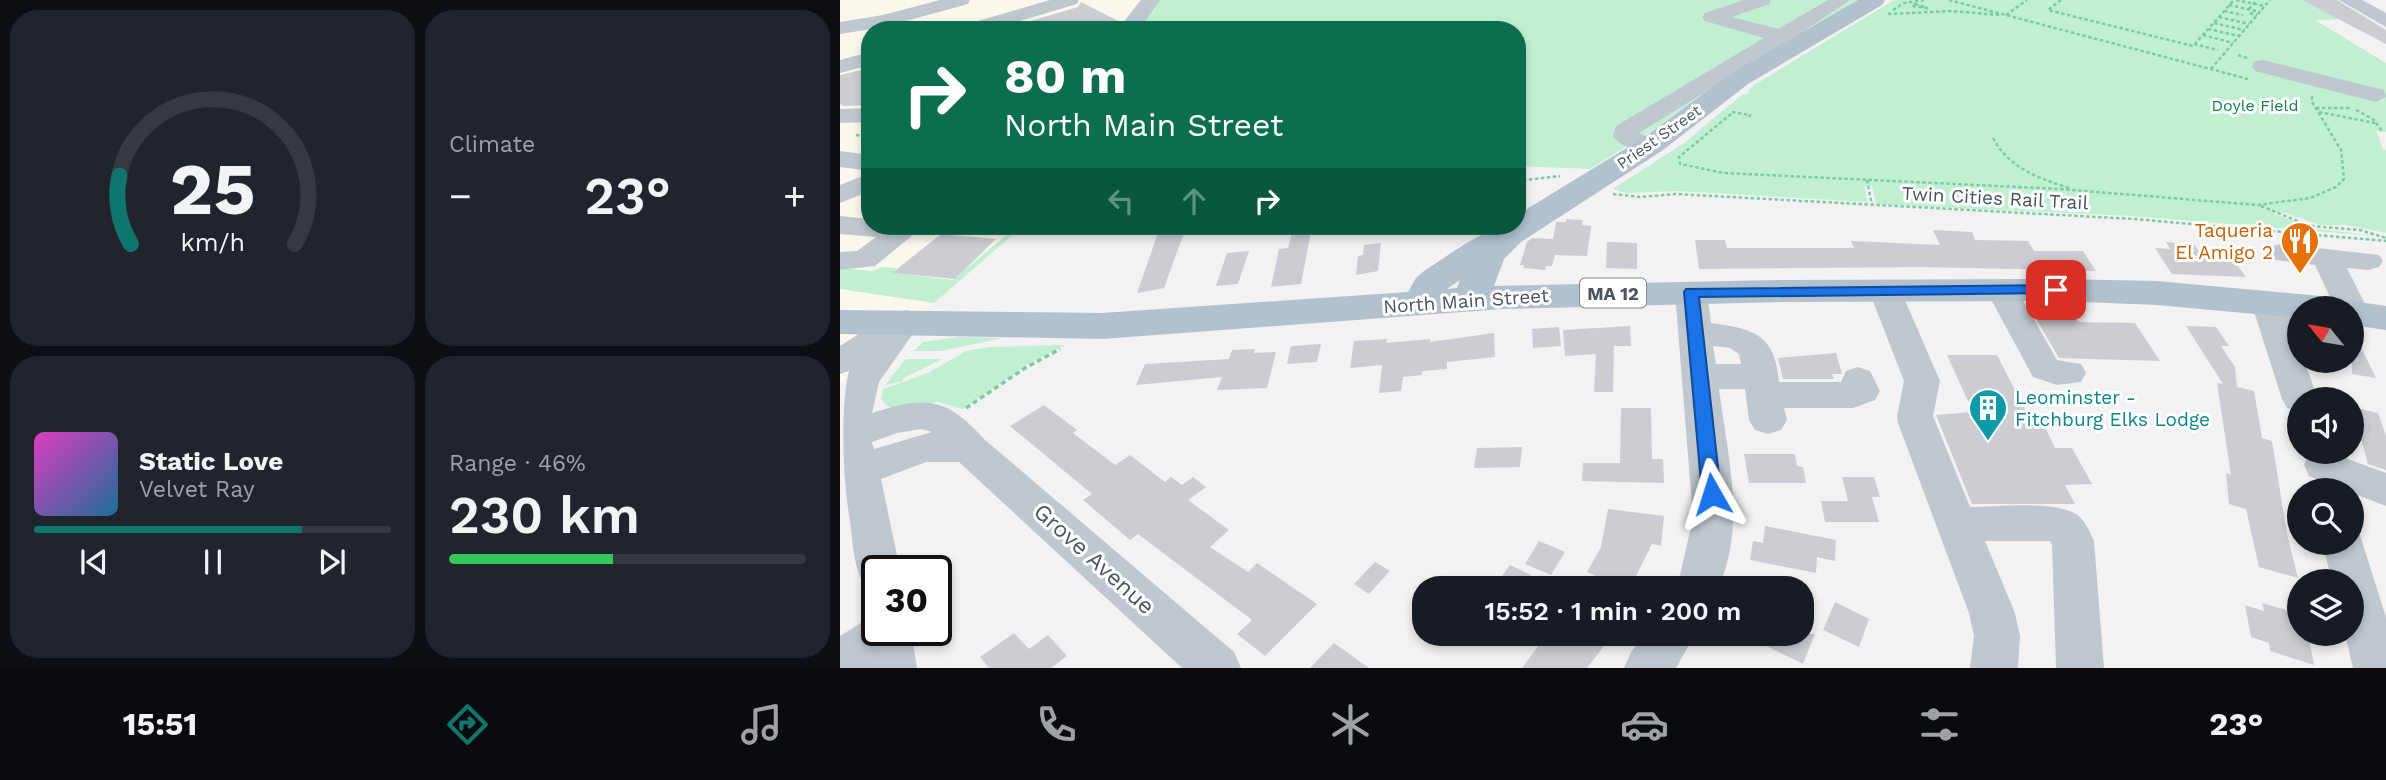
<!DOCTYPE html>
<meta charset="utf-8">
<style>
body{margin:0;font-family:"Work Sans",sans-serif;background:#20242c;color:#f1f3f6;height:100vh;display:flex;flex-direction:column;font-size:26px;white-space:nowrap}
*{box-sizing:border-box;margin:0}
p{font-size:23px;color:#9ea1a6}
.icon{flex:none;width:38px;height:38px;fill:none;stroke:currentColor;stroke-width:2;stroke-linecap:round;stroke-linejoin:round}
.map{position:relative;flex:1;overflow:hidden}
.details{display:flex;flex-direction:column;gap:10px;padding:10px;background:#0d0f14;width:840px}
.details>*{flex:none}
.guide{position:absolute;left:21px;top:21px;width:665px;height:214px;border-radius:28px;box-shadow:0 4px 10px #0003;background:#0b6e4f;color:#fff;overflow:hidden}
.needle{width:46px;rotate:300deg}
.tools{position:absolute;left:1447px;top:296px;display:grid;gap:14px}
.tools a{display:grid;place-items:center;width:77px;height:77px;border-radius:50%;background:#171b24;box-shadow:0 4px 10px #0003;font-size:35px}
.speed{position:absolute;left:21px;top:555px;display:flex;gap:14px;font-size:35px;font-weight:700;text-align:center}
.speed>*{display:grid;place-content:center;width:91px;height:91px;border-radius:50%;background:#171b24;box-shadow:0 4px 10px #0003;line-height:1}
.speed .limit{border:4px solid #111;border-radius:10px;background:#fff;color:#111}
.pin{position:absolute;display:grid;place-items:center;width:60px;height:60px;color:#fff;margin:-30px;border-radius:14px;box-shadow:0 4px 10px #0006}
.me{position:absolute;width:77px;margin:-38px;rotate:354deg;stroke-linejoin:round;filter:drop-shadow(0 0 5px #0008)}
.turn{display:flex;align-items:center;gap:24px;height:147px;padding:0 28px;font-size:32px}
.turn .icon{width:91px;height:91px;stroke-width:2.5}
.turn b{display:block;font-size:49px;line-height:60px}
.lanes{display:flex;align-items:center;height:66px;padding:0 28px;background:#0003;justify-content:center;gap:35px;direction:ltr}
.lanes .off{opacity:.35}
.big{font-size:52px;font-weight:600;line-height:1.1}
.details .card{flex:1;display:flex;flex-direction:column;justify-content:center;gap:10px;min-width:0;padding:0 24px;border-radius:28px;background:#20242c}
.details .dial{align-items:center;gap:0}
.dial svg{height:182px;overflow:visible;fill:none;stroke:#363941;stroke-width:7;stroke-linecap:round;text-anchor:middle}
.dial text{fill:#f1f3f6;stroke:none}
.song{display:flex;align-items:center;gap:21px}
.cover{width:84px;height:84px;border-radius:10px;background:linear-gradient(135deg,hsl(310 70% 55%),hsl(200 70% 35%))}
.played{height:7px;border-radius:4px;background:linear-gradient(90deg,#0f766e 75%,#363941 75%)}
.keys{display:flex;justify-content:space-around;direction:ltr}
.heat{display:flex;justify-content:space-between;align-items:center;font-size:38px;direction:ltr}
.charge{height:10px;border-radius:5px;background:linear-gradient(90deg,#34c759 46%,#363941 0)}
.details .tiles{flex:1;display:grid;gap:10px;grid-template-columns:repeat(2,1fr)}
.trip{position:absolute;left:572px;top:576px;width:402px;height:70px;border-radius:28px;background:#171b24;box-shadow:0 4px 10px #0003;font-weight:600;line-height:70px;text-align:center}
.menu{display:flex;height:112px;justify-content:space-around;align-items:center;background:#090b0e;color:#9ea1a6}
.menu .icon{width:49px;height:49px}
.menu .selected{color:#0f766e}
.menu b{font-size:32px;color:#f1f3f6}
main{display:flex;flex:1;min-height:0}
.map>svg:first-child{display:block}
.commercial{fill:#fcf7ec}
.green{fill:#c1efd2}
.building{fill:#cbcdd3}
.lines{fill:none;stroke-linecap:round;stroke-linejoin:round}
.path-far1{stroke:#7acca2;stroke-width:2.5;stroke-dasharray:3.5 2.5;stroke-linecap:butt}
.path{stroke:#7acca2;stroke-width:3.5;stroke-dasharray:5 3.5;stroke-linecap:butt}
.minor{fill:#bfc8cf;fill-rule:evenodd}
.major{fill:#b2c1ce;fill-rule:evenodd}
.route{fill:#1a73e8;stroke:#114b97;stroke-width:2}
.labels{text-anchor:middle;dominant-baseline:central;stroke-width:6;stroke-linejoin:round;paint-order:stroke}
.far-park-label{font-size:16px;fill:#1a7f4b;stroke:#fff}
.far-street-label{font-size:16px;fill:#49545e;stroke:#fff}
.shield{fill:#fff;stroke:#80878e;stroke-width:2}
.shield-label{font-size:18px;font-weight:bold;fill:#49545e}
.street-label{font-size:19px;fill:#49545e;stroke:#fff}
.food-label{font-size:19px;fill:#c56008;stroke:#fff;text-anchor:end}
.culture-label{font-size:19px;fill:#0d838f;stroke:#fff;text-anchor:start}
.near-street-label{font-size:23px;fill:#49545e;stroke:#fff}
</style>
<main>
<section class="details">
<div class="tiles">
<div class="card dial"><svg viewBox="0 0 100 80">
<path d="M14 69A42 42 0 1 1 86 69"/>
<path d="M14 69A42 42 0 0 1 9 39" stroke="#0f766e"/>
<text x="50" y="56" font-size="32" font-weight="700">25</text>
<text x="50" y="72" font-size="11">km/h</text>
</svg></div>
<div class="card"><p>Climate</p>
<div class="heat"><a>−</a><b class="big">23°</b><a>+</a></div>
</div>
<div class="card">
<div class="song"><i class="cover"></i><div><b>Static Love</b><p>Velvet Ray</p></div></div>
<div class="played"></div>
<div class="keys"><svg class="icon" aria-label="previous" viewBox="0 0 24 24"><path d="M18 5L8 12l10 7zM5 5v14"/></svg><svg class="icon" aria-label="pause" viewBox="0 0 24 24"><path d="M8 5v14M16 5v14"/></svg><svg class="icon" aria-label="next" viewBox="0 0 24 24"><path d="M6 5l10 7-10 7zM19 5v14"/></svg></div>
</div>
<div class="card"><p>Range · 46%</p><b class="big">230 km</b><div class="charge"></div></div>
</div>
</section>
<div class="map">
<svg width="1546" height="668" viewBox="0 0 1546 668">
<rect width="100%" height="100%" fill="#f3f1f1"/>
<path class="commercial" d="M0 0H317L294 30H30V226H183L0 384Z"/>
<path class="green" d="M317 0H1018L878 83 811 131 750 169 677 166V30H294Z
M1054 0H1493L1526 19 1475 20 1546 63V132L1536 131 1543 149 1546 150V233L1506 225H1480L1445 213 1431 212 1470 228 1536 236 1291 216 1036 204 1032 186H1025L1027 202 838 191 786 193 773 189 844 143 902 95 910 93 908 90 916 84Z
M177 226H183L94 303 0 289V268L33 271 42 267 57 268 52 273 113 280Z
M120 337 163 338 101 351H74L83 342Z
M225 345 190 363 123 409 98 402 54 409 47 406 41 399 43 389 88 373 126 351 150 347Z
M66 359H103L63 378V381L45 385Z"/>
<path class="building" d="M1462 0H1497L1546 30V44Z
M241 2 280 22 275 30H160L238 7Z
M30 68V105L3 106 0 104V75Z
M726 219 743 220 742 225 751 226 747 256 715 255 712 266H706L705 270 683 268 684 265H680L687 242 692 238 713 239 716 222H726Z
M454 226H472L461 284 431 287 439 249 448 248Z
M345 230 324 288 297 293 318 233Z
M1093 230 1132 232 1135 240 1188 241 1194 251H1243L1256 271 1082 267 859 269 855 240H885L887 248H1014L1011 241 1100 245Z
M101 234 156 239 115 279 52 273Z
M767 242 797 243V269L766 268Z
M1326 242 1355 245 1361 256 1391 257 1406 277 1332 274 1315 248 1330 249Z
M541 243 538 271 516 275 518 256 523 255 524 245Z
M409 251 398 284 376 286 387 253Z
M1195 317H1235L1238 322 1295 323 1320 361 1219 358Z
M790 326 791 346H774L773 392H754L756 354 725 356 723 330Z
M1346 326 1376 327 1389 346H1381L1395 367 1397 387 1414 391 1422 438 1432 441 1447 534 1458 578 1419 567 1406 509 1389 504 1386 473 1391 475 1377 383 1383 384Z
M719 327 721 346 693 348 692 329Z
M1512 329 1536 378 1512 374Z
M654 333 655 357 607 362V369L582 371V375L563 377 561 391 539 393 542 365 510 368 514 341 547 339 546 343 590 339V342Z
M481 344 477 362 447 364 451 346Z
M415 349 414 353 436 352 427 388 377 390 382 377 296 385 305 364 389 359 392 350Z
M996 353 1002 374H992L994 379H943L938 358Z
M1107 355H1157L1193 425H1204L1215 448H1232L1252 484 1225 485 1235 504H1132L1096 415 1133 412Z
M204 405 237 430 233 433 275 465 290 455 325 482 331 477 342 485 353 477 366 487 348 500 389 530 370 547 408 572 417 563 477 604 425 656 397 634 412 620 298 534 290 540 243 500 252 494 170 426Z
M1512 407 1538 413 1546 436V470L1528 464Z
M781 408H811L812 459H823L824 483 742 481 743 463H780Z
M682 447 680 467 634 468 637 448Z
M904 454H955L957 466 963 467 966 483H909Z
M1002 477H1034L1040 497H1032L1039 522H985L981 501H1008Z
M768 509 824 516 821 546 812 544 790 588H764L753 583 756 576 747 572 761 547Z
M925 526 996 540 995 561 977 557 976 573 910 560 913 541 923 543Z
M699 541 725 552 711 575 685 564Z
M535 562 550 571 529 594 514 584Z
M670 565 691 575 682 588H653Z
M995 602 1029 619 1019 647 983 630Z
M1422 603 1460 614V634H1468L1474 665 1430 651 1429 643 1411 637 1405 605 1424 611Z
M174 633 189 649 208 635 227 656 211 668H149L140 657Z
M707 634H757L768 641 747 668H682Z
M902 634H975L963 664Z
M494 643 529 668H470Z"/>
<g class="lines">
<path class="path-far1" d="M1109 0 1408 79
M1221 0 1208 10 1353 46 1394 0
M1396 0 1424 6
M1075 4 1087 8 1072 6Z
M1389 5 1420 12
M1409 9 1417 0
M1053 10 1064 3 1084 0
M1384 11 1403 15
M1410 13 1417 15
M1048 14 1111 11 1159 15
M1166 15 1187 0
M1379 17 1409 24
M1374 23 1404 30
M1368 29 1399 36
M1363 35 1393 43
M1354 44 1378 50
M1398 55 1407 58
M1371 69 1430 0
M1476 108H1510
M1516 110 1533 119 1542 131
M892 112 910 115 909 117
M1479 112 1535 123
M891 114 839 157 840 164 884 173 1220 189 1417 205 1470 198 1496 187 1504 179 1501 150 1472 102V96
M16 135 30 137
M1153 138C1169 168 1198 178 1229 188
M1027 180 1032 205
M677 181 720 176
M773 194 800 197 836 194 1294 219 1443 232
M1421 206 1470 226 1520 230 1546 238
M1454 233 1546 241"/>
<path class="path" d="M126 408 185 368 220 349"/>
<path class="minor" d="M100 0H130L128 4 44 27 0 34V22L43 15Z
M210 0H239L237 4 150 30H118L121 26Z
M301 0H320L299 30H277Z
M904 0H931L929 4 892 17 938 29 988 0H1010L958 35 963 40 960 44H943L799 133 818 141 822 146 818 151C804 155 781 148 773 136L776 126 924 38 865 21 862 17 865 13Z
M1499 0H1522L1546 13V27Z
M30 52V65L0 73V60Z
M1423 60 1544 90 1546 97 1536 102 1415 71 1412 66 1415 61Z
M30 108V122L0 123V109Z
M0 151 30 155V171L0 167Z
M30 173V191L0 203V185Z
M0 216 30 219V226H84L35 266 0 270V252L17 251 36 237 0 234Z
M1441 244 1539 255 1543 261 1539 267 1528 270 1507 268 1527 308 1522 315 1512 318V308H1495L1475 265 1430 259 1426 253 1430 247Z
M1162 280 1173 283 1217 360 1241 364 1246 373 1241 382 1217 385 1193 377 1146 290 1151 283Z
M1045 281 1056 284 1061 291 1100 381 1093 416 1130 507C1160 507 1210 500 1236 514 1244 519 1250 532 1254 541L1264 668H1216L1212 545 1210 541H1145L1175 613 1180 636 1178 668H1130L1134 636 1129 613 1058 423 1057 416 1064 381 1029 291 1034 284Z
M851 282 862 285 867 292 871 323C914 329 935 334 939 382H1001L1006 371 1018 367 1030 371 1040 391 1035 400 1013 408H944L947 420 941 430 928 434 915 430 909 420 905 389H879C887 453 907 527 878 588H834L840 575 853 518 835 292 840 285ZM873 346 890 348 899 354 901 364H876Z
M1427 292 1438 295C1450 313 1460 340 1460 360H1464L1478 399H1460V412L1447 408 1442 399 1411 302 1416 295Z
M66 310 78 313 82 321 39 382 32 413C84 396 106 396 144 439L394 652 401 668H342L119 462H86L41 479 60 570H37V589L23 583C12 562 13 538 9 515 3 476 0 407 9 371L0 374V346L39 321ZM81 429 92 432 34 449 32 442 57 433Z
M1478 452H1488L1546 473V506L1512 493V490H1504L1469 476 1464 465 1469 454Z
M1512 527 1518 529 1546 617V668H1513L1505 634H1512V581H1492L1482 542H1512Z
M37 613V630H71L77 668H0V636Z
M805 634H855L836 668H784L791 652Z"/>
<path class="major" d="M1018 0H1045L1042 5 908 84 823 150 681 242 664 259 654 286 941 280 1218 279 1317 281 1480 296 1493 300 1498 306 1512 301 1546 306V330L1512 325V308H1460V318L1317 305 1218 301 941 302 662 309 262 339 0 334V310L262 313 568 292 576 278 584 271C613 253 644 226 677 226V215L803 138 890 74ZM620 280 617 288 607 289Z"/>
</g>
<path class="route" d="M1216 285 1221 286 1223 290 1221 293 859 297 881 494 878 500 872 502 865 500 862 494 844 292 846 289Z"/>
<defs>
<symbol id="restaurant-pin" viewBox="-11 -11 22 30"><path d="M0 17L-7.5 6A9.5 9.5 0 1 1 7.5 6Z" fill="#e8710a" stroke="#fff"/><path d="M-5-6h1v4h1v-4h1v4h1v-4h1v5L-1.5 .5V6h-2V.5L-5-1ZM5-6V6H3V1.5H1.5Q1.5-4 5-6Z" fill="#fff"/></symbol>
<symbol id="building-pin" viewBox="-11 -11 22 30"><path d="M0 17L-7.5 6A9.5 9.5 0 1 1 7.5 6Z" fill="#0f9aa8" stroke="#fff"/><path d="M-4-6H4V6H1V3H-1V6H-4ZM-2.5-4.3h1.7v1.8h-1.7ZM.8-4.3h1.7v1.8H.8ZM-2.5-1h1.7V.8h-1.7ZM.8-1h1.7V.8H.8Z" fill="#fff"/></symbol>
</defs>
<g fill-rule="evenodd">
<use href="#restaurant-pin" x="1438" y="219" width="44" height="60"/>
<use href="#building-pin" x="1126" y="386" width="44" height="60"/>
</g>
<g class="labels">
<g class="far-park-label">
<text x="1415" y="105">Doyle Field</text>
</g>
<g class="far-street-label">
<text transform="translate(819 137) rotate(-35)">Priest Street</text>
</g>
<rect class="shield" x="740" y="278.5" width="66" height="29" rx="5"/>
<g class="shield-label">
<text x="773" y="293">MA 12</text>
</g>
<g class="street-label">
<text transform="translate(1155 198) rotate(3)">Twin Cities Rail Trail</text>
<text transform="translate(626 301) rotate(-4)">North Main Street</text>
</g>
<g class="food-label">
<text x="1433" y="230">Taqueria<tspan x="1433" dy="22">El Amigo 2</tspan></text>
</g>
<g class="culture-label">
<text x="1175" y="397">Leominster -<tspan x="1175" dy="22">Fitchburg Elks Lodge</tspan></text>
</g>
<g class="near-street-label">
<text transform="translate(254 559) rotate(42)">Grove Avenue</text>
</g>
</g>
</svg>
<div class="tools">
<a><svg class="needle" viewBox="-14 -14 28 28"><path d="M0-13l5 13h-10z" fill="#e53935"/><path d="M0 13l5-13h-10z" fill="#9ea1a6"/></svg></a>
<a><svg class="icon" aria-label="sound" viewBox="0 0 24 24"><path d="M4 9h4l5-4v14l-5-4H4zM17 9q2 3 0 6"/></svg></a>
<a><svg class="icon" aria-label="search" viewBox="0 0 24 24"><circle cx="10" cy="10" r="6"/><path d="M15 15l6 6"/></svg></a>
<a><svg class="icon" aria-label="layers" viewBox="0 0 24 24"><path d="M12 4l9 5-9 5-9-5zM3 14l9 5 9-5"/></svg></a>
</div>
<div class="speed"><div class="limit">30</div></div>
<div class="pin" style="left:1216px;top:290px;background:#d93025"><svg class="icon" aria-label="arrive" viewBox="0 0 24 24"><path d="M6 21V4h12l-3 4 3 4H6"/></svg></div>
<svg class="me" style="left:872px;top:494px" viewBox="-20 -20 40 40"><path d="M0-17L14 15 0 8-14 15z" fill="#1a73e8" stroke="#fff" stroke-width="4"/></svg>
<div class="trip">15:52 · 1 min · 200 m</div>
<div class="guide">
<div class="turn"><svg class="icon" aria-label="right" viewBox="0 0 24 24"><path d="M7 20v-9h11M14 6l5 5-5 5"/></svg><div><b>80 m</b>North Main Street</div></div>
<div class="lanes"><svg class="icon off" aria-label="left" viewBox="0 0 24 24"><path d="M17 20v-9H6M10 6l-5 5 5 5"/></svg><svg class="icon off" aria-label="ahead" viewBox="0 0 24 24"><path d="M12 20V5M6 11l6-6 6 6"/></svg><svg class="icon" aria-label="right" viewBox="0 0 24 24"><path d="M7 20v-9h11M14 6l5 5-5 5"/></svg></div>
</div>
</div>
</main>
<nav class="menu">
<b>15:51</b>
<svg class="icon selected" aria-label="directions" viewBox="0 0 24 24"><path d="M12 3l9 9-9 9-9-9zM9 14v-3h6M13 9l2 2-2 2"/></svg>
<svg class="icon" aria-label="music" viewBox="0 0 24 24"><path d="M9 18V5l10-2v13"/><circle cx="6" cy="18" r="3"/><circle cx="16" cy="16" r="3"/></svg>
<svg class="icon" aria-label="phone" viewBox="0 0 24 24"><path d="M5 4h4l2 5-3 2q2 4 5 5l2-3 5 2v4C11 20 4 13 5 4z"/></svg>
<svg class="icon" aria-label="climate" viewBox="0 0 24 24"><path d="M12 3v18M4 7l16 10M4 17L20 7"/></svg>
<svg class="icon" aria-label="car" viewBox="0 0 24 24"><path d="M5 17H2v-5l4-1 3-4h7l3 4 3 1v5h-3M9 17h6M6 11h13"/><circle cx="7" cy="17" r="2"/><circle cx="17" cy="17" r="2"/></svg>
<svg class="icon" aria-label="filters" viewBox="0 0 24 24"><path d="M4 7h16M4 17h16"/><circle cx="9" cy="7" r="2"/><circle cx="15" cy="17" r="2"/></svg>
<b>23°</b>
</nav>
